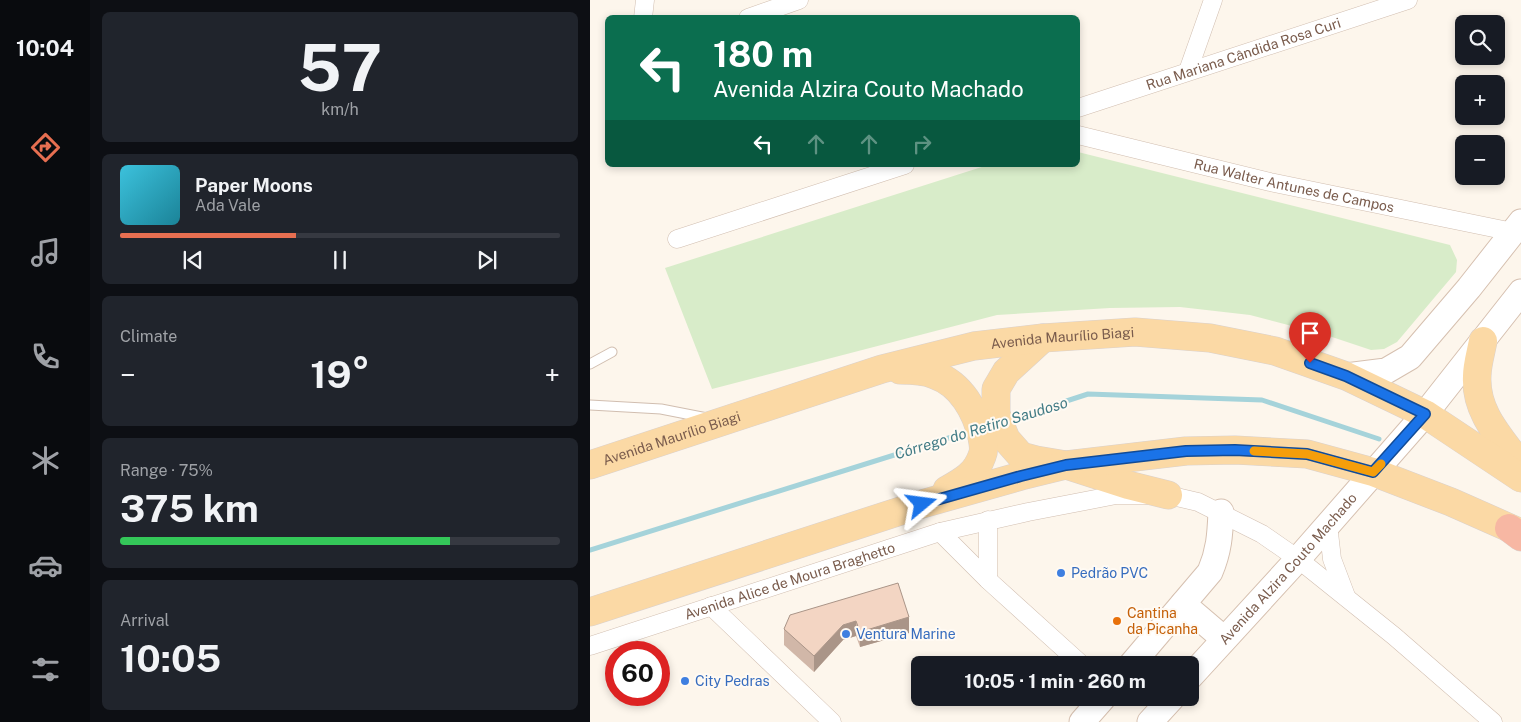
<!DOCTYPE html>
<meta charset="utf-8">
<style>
body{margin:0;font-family:"Public Sans",sans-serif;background:#20242c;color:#f1f3f6;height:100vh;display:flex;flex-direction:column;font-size:19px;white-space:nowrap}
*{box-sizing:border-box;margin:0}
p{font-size:16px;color:#9ea1a6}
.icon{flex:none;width:28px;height:28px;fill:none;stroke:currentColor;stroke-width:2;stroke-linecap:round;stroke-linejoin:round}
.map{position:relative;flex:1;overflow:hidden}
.side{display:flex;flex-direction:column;gap:12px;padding:12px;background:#0d0f14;width:500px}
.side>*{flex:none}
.top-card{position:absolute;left:15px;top:15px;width:475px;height:152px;border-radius:8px;box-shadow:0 2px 8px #0003;background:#0b6e4f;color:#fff;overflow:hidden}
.controls{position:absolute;left:865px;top:15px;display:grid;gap:10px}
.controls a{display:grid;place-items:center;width:50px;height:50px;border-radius:8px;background:#171b24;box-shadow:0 2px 8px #0003;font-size:25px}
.speed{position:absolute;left:15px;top:641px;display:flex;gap:10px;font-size:25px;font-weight:700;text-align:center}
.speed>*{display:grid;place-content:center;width:65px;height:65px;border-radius:50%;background:#171b24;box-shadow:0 2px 8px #0003;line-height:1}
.speed .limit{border:8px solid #d22;background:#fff;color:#111}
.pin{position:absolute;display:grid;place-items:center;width:42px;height:42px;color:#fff;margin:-51px -21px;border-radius:50% 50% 50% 0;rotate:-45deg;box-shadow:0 0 5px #0007}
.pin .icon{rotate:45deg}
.me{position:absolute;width:55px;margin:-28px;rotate:74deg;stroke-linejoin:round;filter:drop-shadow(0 0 4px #0008)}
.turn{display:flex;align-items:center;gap:18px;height:105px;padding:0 25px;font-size:22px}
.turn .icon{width:65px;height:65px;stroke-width:2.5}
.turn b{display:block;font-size:35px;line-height:42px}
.lanes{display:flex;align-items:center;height:48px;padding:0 25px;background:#0003;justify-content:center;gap:25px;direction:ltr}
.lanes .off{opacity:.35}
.big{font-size:38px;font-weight:700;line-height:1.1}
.side .widget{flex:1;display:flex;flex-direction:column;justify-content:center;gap:8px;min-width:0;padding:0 18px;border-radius:8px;background:#20242c}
.side .dial{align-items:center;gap:0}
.dial b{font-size:65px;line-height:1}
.song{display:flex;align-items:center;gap:15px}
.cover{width:60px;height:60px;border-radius:8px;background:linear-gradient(135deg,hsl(190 70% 55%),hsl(190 70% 35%))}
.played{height:5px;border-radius:2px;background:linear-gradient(90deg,#e76f51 40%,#363941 40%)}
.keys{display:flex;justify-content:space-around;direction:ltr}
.heat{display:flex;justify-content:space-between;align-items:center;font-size:28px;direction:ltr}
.charge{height:8px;border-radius:4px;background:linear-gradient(90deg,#34c759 75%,#363941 0)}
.trip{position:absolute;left:321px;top:656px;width:288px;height:50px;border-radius:8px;background:#171b24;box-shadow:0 2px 8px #0003;font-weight:700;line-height:50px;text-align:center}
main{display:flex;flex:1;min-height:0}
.tab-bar{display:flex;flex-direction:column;width:90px;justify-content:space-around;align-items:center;background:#090b0e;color:#9ea1a6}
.tab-bar .icon{width:35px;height:35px}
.tab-bar .active{color:#e76f51}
.tab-bar b{font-size:22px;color:#f1f3f6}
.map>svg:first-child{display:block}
.green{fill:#d8ecc9}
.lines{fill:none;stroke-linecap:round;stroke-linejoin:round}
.stream{stroke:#a5d3da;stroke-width:5}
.lane-casing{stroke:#d1beb0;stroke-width:11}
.street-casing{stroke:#d1beb0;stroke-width:19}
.secondary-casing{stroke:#d6c0b0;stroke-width:27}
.primary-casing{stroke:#dad1cd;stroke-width:29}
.highway-casing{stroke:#dad1cd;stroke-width:29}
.lane{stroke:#fff;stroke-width:9}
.street{stroke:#fff;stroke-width:18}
.secondary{stroke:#fff;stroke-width:25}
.primary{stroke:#fbd9a5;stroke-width:28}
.highway{stroke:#f7b7a3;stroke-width:28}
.wall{fill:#d1b7a8}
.shaded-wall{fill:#aa9588}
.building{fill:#f3d5c3;stroke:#aa9588}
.route-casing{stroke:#114b97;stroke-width:12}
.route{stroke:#1a73e8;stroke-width:9}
.slow{stroke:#f59e0b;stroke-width:9}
.shop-dot{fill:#3f7fe0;stroke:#fffaf3;stroke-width:2}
.food-dot{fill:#e8710a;stroke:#fffaf3;stroke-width:2}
.labels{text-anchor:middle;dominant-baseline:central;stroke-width:4;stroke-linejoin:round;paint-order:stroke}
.street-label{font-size:14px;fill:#7a5c4d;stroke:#fffaf3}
.shop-label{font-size:14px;fill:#366cbe;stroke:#fffaf3;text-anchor:start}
.food-label{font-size:14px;fill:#c56008;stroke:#fffaf3;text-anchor:start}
.water-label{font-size:15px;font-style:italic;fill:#437c86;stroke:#fffaf3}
</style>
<main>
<nav class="tab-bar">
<b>10:04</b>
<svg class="icon active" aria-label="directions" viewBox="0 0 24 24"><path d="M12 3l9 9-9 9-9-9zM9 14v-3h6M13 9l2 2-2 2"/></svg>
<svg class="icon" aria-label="music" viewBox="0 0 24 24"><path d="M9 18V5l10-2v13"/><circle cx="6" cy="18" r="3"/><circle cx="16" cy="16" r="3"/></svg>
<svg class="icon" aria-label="phone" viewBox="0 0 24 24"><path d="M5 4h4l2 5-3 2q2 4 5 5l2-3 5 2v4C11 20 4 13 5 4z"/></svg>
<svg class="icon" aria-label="climate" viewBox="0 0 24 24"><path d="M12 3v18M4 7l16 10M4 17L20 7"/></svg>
<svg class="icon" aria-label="car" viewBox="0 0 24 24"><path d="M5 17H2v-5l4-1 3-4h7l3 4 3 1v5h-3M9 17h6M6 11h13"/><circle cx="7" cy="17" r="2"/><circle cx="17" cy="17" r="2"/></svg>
<svg class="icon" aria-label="filters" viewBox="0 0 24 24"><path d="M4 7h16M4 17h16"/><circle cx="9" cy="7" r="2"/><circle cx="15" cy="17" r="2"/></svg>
</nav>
<section class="side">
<div class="widget dial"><b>57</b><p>km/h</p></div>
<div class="widget">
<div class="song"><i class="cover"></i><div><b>Paper Moons</b><p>Ada Vale</p></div></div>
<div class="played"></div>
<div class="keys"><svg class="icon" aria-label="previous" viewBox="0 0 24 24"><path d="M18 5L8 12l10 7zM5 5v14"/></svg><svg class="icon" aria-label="pause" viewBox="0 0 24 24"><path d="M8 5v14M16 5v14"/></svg><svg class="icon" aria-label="next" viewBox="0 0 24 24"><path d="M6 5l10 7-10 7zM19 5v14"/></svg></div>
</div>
<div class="widget"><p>Climate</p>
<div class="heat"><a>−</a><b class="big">19°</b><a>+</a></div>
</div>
<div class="widget"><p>Range · 75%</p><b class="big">375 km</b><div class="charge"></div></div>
<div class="widget"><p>Arrival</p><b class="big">10:05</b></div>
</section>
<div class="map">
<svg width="931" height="722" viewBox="0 0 931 722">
<rect width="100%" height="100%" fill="#fdf6ec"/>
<path class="green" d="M488 152 860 245 867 260 866 272 807 342 794 349 781 350 736 335 660 315 590 307 520 308 407 315 122 389 75 268 398 165H488Z"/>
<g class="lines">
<path class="stream" d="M418 420 498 394 672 400 789 439
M0 550 381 431"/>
<defs>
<path id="lane" d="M0 364 22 352
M0 405 71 409 117 418"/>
<g id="street">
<path d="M53 18 55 0"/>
<path d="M158 18 209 0"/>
<path d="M598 71 623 0"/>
<path id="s1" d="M488 108 818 0"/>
<path id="s2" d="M488 135 680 182 923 232"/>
<path d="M87 239 315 165"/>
<path d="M738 524 742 559 756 596"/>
<path d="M350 532 398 580 492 665"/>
<path d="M398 580V520"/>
<path d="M121 606 242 722"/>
<path id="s3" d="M0 646 350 532 438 512 526 495H578L608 502 672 534 708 559 804 636 903 722"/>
</g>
<g id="secondary">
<path d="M756 376 796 371 820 357 879 288 931 222"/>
<path d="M593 604 634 639"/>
<path d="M541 665 620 572C629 551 630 535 631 512"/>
<path id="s4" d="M600 677 708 559 835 414 931 292"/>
<path d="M492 722 513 698"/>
<path d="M560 722 582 698"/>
</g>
<g id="primary">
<path d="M453 338 416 372 406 389V414L416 439 431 456 446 460 476 465 538 485 578 495"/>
<path d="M893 341C891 352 887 365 887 376 885 413 911 438 931 466"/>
<path d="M310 370C322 370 334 370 345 375 371 384 386 411 392 437 393 444 395 449 392 456 386 474 373 481 357 490"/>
<path id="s5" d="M0 465 292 369 384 346 453 338 545 332 620 338 685 351 756 376 835 414 931 478"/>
<path d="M0 612 332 504 431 476 476 465 596 451 645 450 717 454 783 472 861 502 931 533"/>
</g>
<path id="highway" d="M919 528 931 537"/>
</defs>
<use href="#lane" class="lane-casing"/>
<use href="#street" class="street-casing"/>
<use href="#secondary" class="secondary-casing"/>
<use href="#primary" class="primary-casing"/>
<use href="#highway" class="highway-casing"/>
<use href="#lane" class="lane"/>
<use href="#street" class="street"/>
<use href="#secondary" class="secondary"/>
<use href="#primary" class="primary"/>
<use href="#highway" class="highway"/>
</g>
<path class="wall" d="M308 583 319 633 270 647 266 636 253 640 224 672 194 645V629Z"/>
<path class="shaded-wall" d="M319 617V633L270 647V632Z
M266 621V636L253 640 224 672V656L253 625Z"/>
<path class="building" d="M308 583 319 617 270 632 266 621 253 625 224 656 194 629 200 615Z"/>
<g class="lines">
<defs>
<path id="route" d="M332 504 431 476 476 465 596 451 645 450 717 454 783 472 835 414 756 376 720 363"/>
</defs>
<use href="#route" class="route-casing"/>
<use href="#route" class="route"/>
<path class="slow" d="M664 451 717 454 783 472 791 464"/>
</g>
<g class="shop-dot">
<circle cx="471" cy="573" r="5"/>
<circle cx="256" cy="634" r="5"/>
<circle cx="95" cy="681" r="5"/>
</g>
<circle class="food-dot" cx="527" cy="621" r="5"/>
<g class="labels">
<g class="street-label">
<text stroke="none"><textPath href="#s1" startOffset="174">Rua Mariana Cândida Rosa Curi</textPath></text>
<text stroke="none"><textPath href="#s2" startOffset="222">Rua Walter Antunes de Campos</textPath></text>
<text stroke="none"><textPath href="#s5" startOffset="491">Avenida Maurílio Biagi</textPath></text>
<text stroke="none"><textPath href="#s5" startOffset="86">Avenida Maurílio Biagi</textPath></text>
<text stroke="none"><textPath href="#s4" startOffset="146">Avenida Alzira Couto Machado</textPath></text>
<text stroke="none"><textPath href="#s3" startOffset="210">Avenida Alice de Moura Braghetto</textPath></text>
</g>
<g class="shop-label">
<text x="481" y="573">Pedrão PVC</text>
<text x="266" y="634">Ventura Marine</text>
<text x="105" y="681">City Pedras</text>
</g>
<g class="food-label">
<text x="537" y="613">Cantina<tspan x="537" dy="16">da Picanha</tspan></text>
</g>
<g class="water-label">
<text transform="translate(391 428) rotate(-17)">Córrego do Retiro Saudoso</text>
</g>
</g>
</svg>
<div class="controls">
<a><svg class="icon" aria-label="search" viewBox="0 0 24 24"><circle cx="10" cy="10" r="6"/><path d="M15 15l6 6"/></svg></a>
<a>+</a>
<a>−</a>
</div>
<div class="speed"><div class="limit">60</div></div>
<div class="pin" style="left:720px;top:363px;background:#d93025"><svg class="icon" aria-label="arrive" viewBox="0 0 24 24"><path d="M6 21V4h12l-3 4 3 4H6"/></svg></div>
<svg class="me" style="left:332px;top:504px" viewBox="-20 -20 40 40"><path d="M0-17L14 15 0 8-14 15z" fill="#1a73e8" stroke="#fff" stroke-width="4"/></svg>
<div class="trip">10:05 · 1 min · 260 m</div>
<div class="top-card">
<div class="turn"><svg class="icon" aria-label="left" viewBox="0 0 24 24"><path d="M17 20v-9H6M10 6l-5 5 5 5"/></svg><div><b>180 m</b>Avenida Alzira Couto Machado</div></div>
<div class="lanes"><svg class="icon" aria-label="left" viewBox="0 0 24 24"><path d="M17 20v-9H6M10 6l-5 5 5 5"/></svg><svg class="icon off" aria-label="ahead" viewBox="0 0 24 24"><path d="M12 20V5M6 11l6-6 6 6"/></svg><svg class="icon off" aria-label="ahead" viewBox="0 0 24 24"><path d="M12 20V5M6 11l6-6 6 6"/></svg><svg class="icon off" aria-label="right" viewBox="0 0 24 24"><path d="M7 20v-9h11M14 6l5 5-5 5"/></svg></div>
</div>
</div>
</main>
